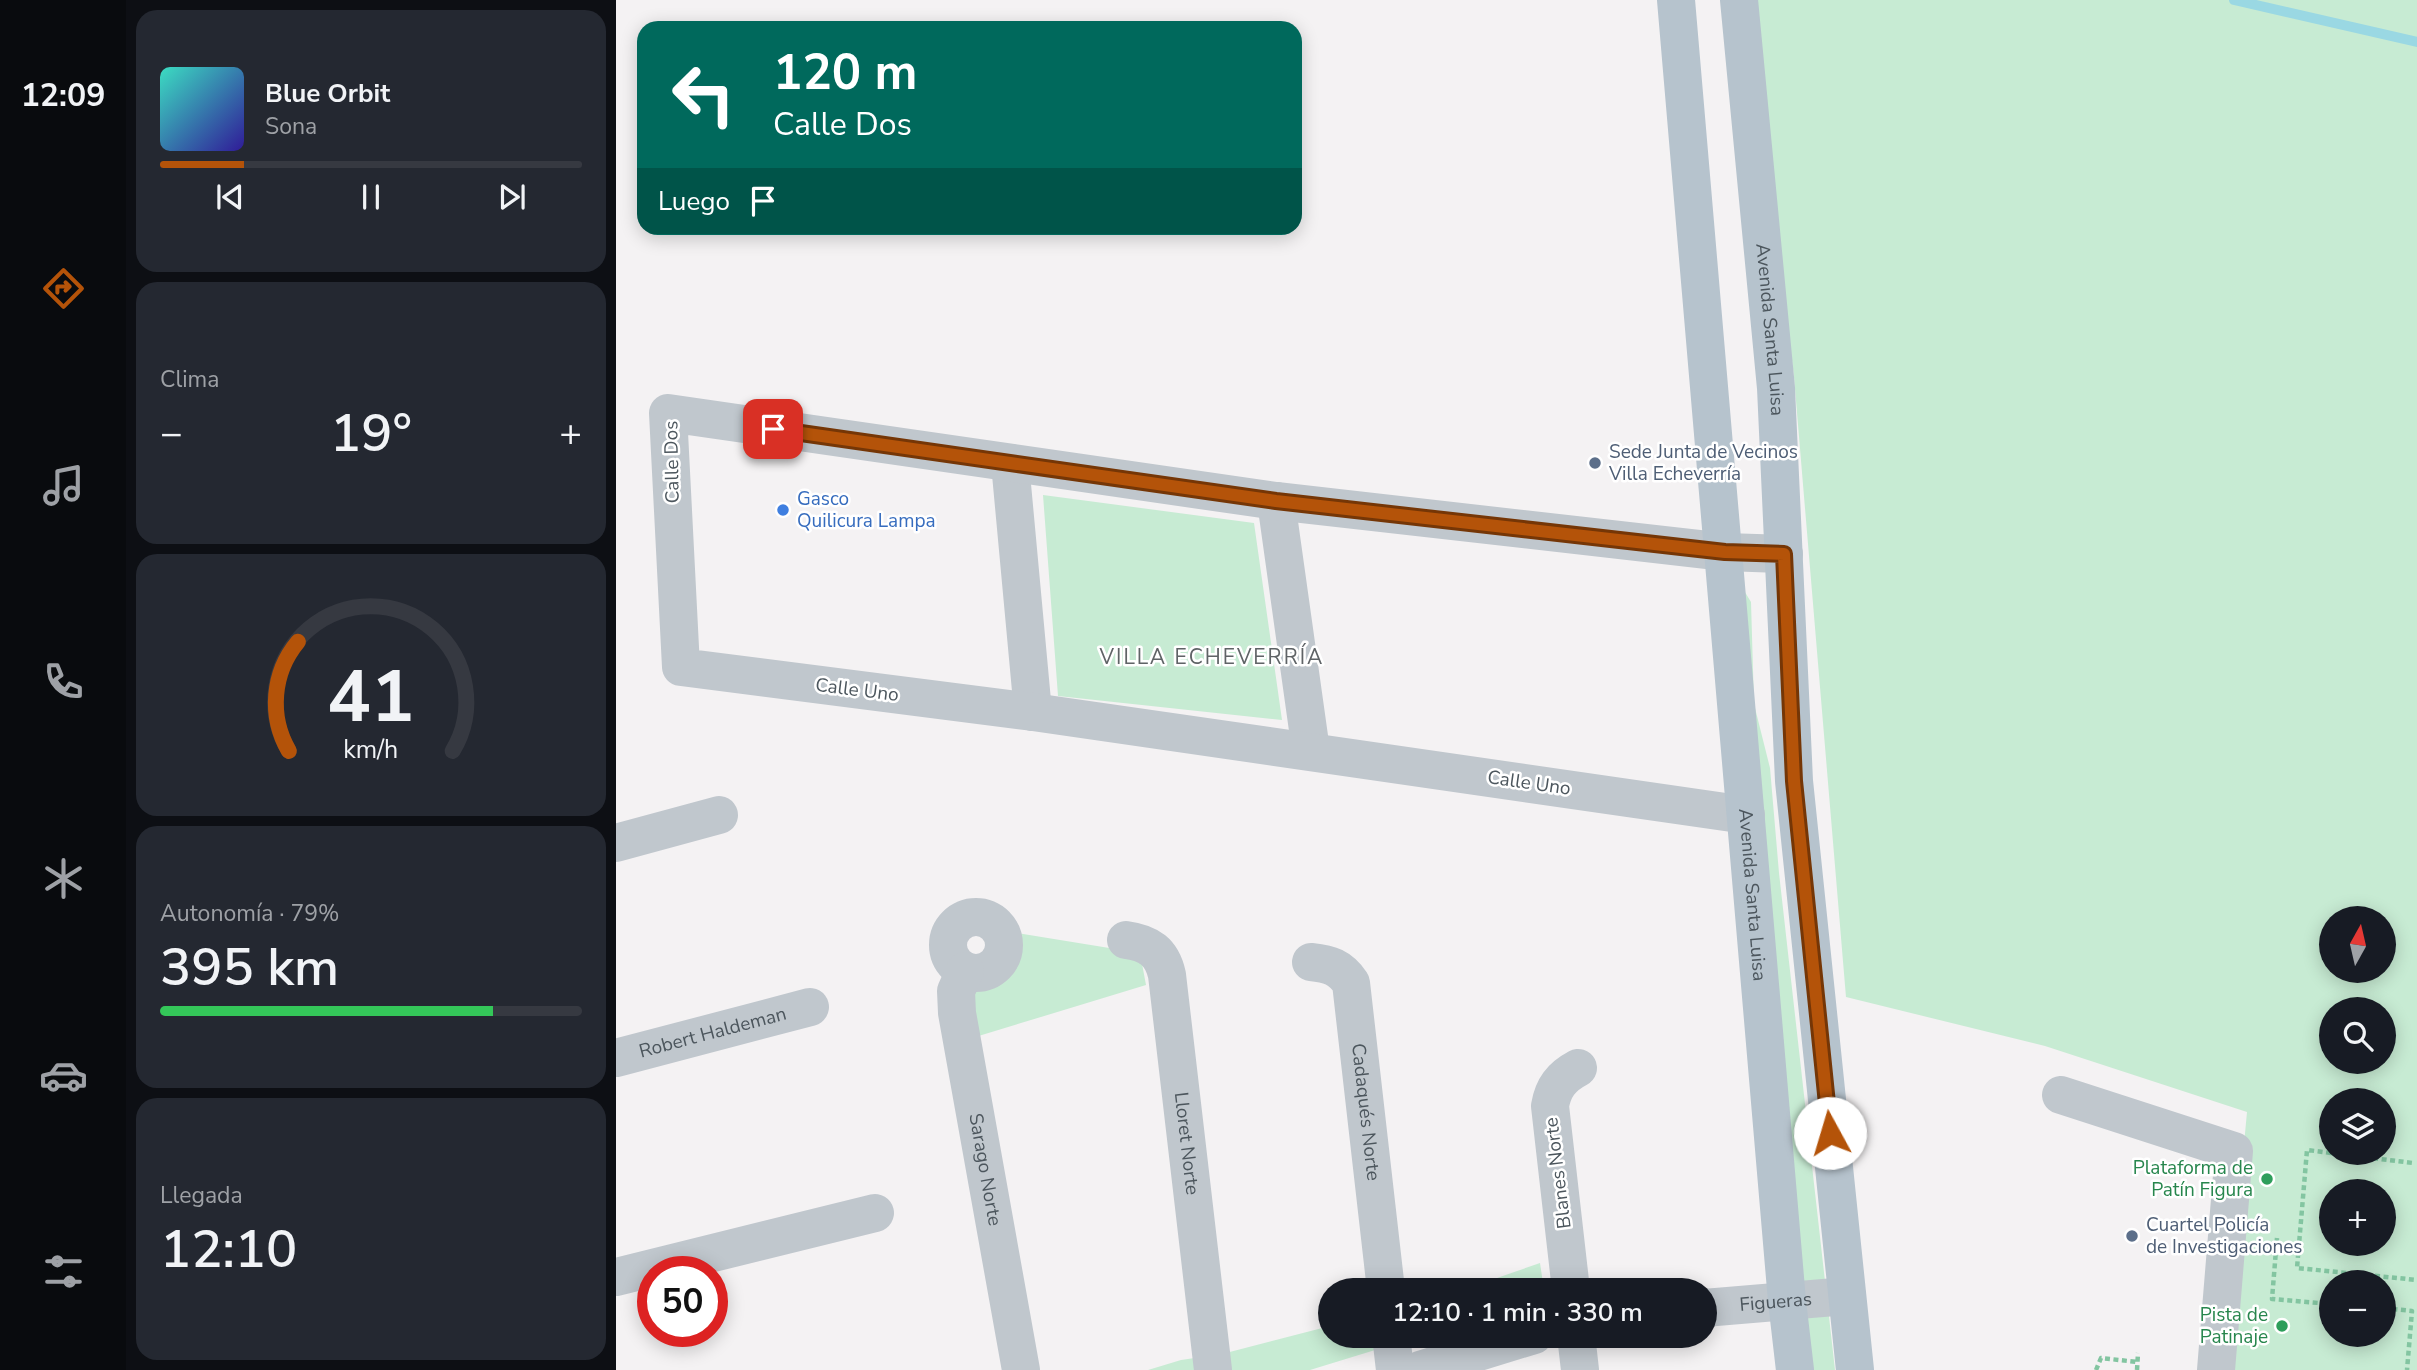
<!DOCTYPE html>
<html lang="es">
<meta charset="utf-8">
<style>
body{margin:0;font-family:"Nunito Sans",sans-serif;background:#242831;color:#f1f3f6;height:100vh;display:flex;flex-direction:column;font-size:26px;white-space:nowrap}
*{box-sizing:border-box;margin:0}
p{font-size:23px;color:#9ea1a6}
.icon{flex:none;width:38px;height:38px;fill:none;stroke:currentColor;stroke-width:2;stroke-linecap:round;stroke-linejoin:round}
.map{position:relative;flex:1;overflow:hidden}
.sheet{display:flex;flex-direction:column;gap:10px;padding:10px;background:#0d0f14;width:490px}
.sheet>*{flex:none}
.guide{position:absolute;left:21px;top:21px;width:665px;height:214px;border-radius:21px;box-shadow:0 4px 18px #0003;background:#00695c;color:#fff;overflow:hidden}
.needle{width:46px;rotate:8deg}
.controls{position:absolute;left:1703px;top:906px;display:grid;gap:14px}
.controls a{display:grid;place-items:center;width:77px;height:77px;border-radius:50%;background:#171b24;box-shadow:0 4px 18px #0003;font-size:35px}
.speed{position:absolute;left:21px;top:1256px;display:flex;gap:14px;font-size:35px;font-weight:700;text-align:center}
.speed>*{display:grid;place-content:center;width:91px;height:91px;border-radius:50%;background:#171b24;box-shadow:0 4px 18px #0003;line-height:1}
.speed .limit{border:10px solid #d22;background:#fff;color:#111}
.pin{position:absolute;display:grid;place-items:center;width:60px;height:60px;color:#fff;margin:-30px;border-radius:14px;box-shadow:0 4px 10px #0006}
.me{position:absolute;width:77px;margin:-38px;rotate:354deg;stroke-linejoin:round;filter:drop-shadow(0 0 5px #0008)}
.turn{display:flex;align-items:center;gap:24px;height:147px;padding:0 21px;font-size:32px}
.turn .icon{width:91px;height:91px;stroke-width:2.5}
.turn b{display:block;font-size:49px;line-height:60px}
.then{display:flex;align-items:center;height:66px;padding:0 21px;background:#0003;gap:14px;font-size:26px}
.big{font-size:52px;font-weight:600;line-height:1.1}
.sheet .card{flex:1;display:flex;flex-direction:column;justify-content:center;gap:10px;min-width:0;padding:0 24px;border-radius:21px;background:#242831}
.sheet .dial{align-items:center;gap:0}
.dial svg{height:182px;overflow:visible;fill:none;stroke:#363941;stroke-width:7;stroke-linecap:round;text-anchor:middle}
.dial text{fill:#f1f3f6;stroke:none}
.song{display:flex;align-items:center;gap:21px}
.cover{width:84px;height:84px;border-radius:10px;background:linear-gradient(135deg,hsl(170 70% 55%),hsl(250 70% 35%))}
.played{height:7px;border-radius:4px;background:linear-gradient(90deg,#b45309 20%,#363941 20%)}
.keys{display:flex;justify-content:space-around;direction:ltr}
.heat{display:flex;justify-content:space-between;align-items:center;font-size:38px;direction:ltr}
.charge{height:10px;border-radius:5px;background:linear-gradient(90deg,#34c759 79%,#363941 0)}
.trip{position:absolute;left:702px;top:1278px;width:399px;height:70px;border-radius:35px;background:#171b24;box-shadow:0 4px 18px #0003;font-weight:600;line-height:70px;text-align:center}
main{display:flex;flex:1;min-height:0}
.tab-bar{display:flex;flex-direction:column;width:126px;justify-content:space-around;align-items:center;background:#090b0e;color:#9ea1a6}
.tab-bar .icon{width:49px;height:49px}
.tab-bar .active{color:#b45309}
.tab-bar b{font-size:32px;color:#f1f3f6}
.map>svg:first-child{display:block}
.green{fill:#c7ebd3;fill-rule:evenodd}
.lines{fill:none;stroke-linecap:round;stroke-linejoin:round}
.stream{stroke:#9ad8e3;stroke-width:10}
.path{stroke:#83c5a1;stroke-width:4.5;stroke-dasharray:5 3.5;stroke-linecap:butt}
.minor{stroke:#c0c7cd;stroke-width:38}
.major{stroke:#b6c3cd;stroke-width:38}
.route-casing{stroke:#753606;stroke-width:18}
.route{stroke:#b45309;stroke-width:12}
.service-dot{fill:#5c6f8a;stroke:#fff;stroke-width:2.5}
.shop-dot{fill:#3f7fe0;stroke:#fff;stroke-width:2.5}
.leisure-dot{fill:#2e9e5b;stroke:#fff;stroke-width:2.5}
.labels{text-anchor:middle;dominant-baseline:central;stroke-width:5;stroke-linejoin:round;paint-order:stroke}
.street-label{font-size:19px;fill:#4c565d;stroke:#fff}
.service-label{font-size:19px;fill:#4e5e75;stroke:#fff;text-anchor:start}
.shop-label{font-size:19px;fill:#366cbe;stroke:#fff;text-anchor:start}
.leisure-label{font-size:19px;fill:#27864d;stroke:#fff;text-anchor:end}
.neighbourhood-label{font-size:21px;letter-spacing:2px;fill:#5f6366;stroke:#fff}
</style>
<main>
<nav class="tab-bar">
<b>12:09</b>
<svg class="icon active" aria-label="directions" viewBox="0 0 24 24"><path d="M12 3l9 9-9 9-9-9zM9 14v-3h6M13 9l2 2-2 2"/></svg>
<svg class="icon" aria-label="music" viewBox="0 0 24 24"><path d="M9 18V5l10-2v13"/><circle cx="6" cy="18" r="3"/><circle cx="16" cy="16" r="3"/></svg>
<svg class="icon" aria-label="phone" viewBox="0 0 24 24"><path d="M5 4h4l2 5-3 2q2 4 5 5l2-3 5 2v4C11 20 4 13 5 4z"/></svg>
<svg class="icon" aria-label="climate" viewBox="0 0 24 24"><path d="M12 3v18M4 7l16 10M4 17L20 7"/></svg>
<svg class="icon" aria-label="car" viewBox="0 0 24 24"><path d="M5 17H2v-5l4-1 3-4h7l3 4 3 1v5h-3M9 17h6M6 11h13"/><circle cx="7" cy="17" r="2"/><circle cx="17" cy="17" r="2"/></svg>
<svg class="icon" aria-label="filters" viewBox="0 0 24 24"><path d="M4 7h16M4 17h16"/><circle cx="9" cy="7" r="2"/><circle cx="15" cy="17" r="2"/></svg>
</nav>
<section class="sheet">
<div class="card">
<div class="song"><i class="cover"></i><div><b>Blue Orbit</b><p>Sona</p></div></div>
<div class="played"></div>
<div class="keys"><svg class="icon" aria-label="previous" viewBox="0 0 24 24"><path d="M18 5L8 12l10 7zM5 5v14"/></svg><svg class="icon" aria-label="pause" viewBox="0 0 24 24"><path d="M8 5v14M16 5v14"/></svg><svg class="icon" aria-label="next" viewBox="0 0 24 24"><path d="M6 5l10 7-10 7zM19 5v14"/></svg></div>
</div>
<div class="card"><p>Clima</p>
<div class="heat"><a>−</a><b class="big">19°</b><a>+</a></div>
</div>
<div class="card dial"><svg viewBox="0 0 100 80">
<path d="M14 69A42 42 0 1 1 86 69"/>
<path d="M14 69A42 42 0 0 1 18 21" stroke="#b45309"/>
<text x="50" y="56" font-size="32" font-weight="700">41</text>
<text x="50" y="72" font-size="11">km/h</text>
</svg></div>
<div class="card"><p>Autonomía · 79%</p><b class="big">395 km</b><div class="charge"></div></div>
<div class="card"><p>Llegada</p><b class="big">12:10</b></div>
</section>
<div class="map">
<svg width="1801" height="1370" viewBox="0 0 1801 1370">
<rect width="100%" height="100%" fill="#f4f2f3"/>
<path class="green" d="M1133 0H1801V1370H1607L1631 1112 1429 1046 1230 997 1178 377ZM1715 919H1768V971H1715ZM1715 1010H1768V1062H1715ZM1715 1101H1768V1153H1715ZM1715 1192H1768V1244H1715ZM1715 1283H1768V1335H1715Z
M427 495 638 523 666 720 442 696Z
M1124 584 1135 602 1138 704 1154 768 1163 873 1219 1370H1192Z
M401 933 524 953 530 985 356 1038 348 994 382 981Z
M924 1263 928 1290H803L861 1285Z
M714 1326V1335H808L694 1370H532L565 1360 606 1354Z"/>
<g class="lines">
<path class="stream" d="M1618 0 1801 42"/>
<path class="path" d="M1715 1153 1691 1150 1681 1268 1801 1280
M1715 1153 1797 1163
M1661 1238 1656 1299 1715 1304
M1768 1308 1796 1311 1791 1370
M1480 1370 1485 1358 1521 1362
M1521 1370 1522 1353"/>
<g class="minor">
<path d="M394 463 417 712"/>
<path d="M660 501 695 751"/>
<path d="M1130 815 417 712 65 667 52 413 660 501 1109 552 1168 554"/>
<path d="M0 843 103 815"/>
<circle cx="360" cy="945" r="28"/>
<path id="s1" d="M510 940C533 943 546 952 551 975L597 1370"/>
<path id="s2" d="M695 962C714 964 724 967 735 983L770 1290"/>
<path id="s3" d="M349 971 340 991 341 1013 405 1370"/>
<path id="s4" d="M0 1058 194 1007"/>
<path d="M1445 1095 1618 1151 1600 1370"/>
<path d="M0 1277 259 1213"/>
<path d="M955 1290 934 1106C937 1088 945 1077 962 1068"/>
<path id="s5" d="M1088 1308 1231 1296"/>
<path d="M775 1335 779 1370"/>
<path d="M960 1335 964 1370"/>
<path d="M804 1370 918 1335"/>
</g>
<g class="major">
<path id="s6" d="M1060 0 1171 1301 1179 1370"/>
<path id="s7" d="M1123 0 1160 388 1178 781 1239 1370"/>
</g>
</g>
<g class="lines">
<defs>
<path id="route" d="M157 429 660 501 1109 552 1168 554 1178 781 1214 1133"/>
</defs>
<use href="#route" class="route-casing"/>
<use href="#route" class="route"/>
</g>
<g class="service-dot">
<circle cx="979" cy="463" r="7"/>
<circle cx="1516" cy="1236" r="7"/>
</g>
<circle class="shop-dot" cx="167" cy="510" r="7"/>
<g class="leisure-dot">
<circle cx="1651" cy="1179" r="7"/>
<circle cx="1666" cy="1326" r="7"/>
</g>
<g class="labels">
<g class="street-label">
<text stroke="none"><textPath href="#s7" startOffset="331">Avenida Santa Luisa</textPath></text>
<text transform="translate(56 462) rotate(-91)">Calle Dos</text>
<text transform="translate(241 690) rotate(7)">Calle Uno</text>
<text transform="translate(913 783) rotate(8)">Calle Uno</text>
<text stroke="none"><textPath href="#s6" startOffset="898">Avenida Santa Luisa</textPath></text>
<text stroke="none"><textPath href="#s4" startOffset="100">Robert Haldeman</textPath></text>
<text stroke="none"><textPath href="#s2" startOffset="177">Cadaqués Norte</textPath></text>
<text stroke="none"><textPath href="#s1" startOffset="228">Lloret Norte</textPath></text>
<text stroke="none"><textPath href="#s3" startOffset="203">Sarago Norte</textPath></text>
<text transform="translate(942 1173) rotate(-97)">Blanes Norte</text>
<text stroke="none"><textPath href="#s5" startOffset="72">Figueras</textPath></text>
</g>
<g class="service-label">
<text x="993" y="452">Sede Junta de Vecinos<tspan x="993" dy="22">Villa Echeverría</tspan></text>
<text x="1530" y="1225">Cuartel Policía<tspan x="1530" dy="22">de Investigaciones</tspan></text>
</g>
<g class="shop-label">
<text x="181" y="499">Gasco<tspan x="181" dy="22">Quilicura Lampa</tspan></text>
</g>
<g class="leisure-label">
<text x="1637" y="1168">Plataforma de<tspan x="1637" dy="22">Patín Figura</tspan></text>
<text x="1652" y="1315">Pista de<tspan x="1652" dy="22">Patinaje</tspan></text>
</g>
<g class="neighbourhood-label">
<text x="596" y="657">VILLA ECHEVERRÍA</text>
</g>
</g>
</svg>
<div class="controls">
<a><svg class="needle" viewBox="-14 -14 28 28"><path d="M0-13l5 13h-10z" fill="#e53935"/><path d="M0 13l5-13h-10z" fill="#9ea1a6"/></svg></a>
<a><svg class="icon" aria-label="search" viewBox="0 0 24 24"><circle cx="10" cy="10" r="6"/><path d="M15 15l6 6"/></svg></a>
<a><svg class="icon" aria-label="layers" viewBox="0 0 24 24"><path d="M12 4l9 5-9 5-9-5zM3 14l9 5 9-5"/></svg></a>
<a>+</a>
<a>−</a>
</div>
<div class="speed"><div class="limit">50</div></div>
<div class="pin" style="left:157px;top:429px;background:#d93025"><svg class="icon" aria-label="arrive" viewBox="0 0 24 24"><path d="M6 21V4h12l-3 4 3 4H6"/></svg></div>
<svg class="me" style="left:1214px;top:1133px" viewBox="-20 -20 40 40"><circle r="19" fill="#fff"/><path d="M0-13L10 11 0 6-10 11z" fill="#b45309"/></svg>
<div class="trip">12:10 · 1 min · 330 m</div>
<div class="guide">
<div class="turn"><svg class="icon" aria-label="left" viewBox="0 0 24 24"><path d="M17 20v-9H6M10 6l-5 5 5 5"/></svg><div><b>120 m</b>Calle Dos</div></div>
<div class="then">Luego<svg class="icon" aria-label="arrive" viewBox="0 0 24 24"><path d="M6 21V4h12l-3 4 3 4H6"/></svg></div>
</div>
</div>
</main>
